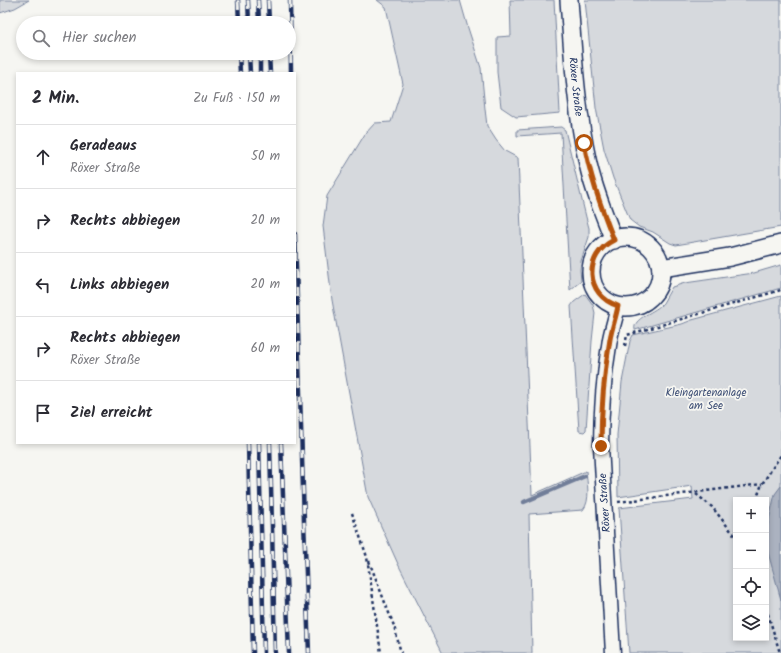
<!DOCTYPE html>
<html lang="de">
<meta charset="utf-8">
<style>
body{margin:0;font-family:Kalam,sans-serif;background:#f7f7f7;color:#2b2b33}
.controls{position:absolute;right:12px;bottom:12px;display:grid;overflow:hidden;border-radius:0px;box-shadow:0 2px 6px #0003}
.controls button{width:36px;height:36px;display:grid;place-items:center;padding:0;border:0;border-bottom:1px solid #e1e1e2;background:#fff;color:#2b2b33;font:20px sans-serif}
.stop{position:absolute;width:12px;height:12px;margin:-9px;border:3px solid #b45309;border-radius:50%;background:#fff}
.stop.end{background:#b45309;border-color:#fff;box-shadow:0 1px 4px #0008}
.list{margin:0;padding:0;list-style:none}
h2{display:flex;justify-content:space-between;align-items:center;height:52px;margin:0;padding:0 16px;font-size:17px}
h2 small{font-size:13px;font-weight:400;color:#7c7c81}
.list li{display:grid;grid-template-columns:26px 1fr auto;gap:12px;align-items:center;box-sizing:border-box;height:64px;padding:0 16px;border-top:1px solid #e1e1e2}
.list b{display:block;font-size:15px;white-space:nowrap}
.list p{margin:0;font-size:13px;white-space:nowrap;color:#7c7c81}
.list em{font-size:13px;font-style:normal;color:#7c7c81}
.icon{flex:none;width:22px;height:22px;fill:none;stroke:currentColor;stroke-width:2;stroke-linecap:round;stroke-linejoin:round}
.map{position:relative;flex:none;width:781px;height:653px;overflow:hidden}
.search{position:absolute;background:#fff;box-shadow:0 2px 6px #0003;left:16px;top:16px;width:280px;height:44px;display:flex;align-items:center;gap:10px;box-sizing:border-box;padding:0 14px;border-radius:22px;color:#7c7c81;font-size:15px}
.panel{position:absolute;background:#fff;box-shadow:0 2px 6px #0003;left:16px;top:72px;width:280px;height:372px;border-radius:0px}
.map>svg:first-child{display:block}
.green{fill:#d6d9dd;stroke:#78849e;fill-rule:evenodd}
.water{fill:#abb2c0;stroke:#717e99}
.lines{fill:none;stroke-linecap:round;stroke-linejoin:round}
.stream{stroke:#717e99;stroke-width:4.5}
.minor-casing{stroke:#1b2f5e;stroke-width:17}
.tertiary-casing{stroke:#1b2f5e;stroke-width:20}
.path{stroke:#1b2f5e;stroke-width:2.5;stroke-dasharray:3 3;stroke-linecap:butt}
.minor{stroke:#f6f6f2;stroke-width:14}
.tertiary{stroke:#f6f6f2;stroke-width:17}
.rail-casing{stroke:#1b2f5e;stroke-width:4.5}
.rail{stroke:#f6f6f2;stroke-width:3;stroke-dasharray:9;stroke-linecap:butt}
.route{stroke:#b45309;stroke-width:5}
.labels{text-anchor:middle;stroke-width:3.5;stroke-linejoin:round;paint-order:stroke}
.street-label{font-size:11px;fill:#1b2f5e;stroke:#f6f6f2}
.park-label{font-size:11px;fill:#405177;stroke:#f6f6f2}
</style>
<div class="map">
<svg width="781" height="653" viewBox="0 0 781 653">
<rect width="100%" height="100%" fill="#f6f6f2"/>
<filter id="ink" filterUnits="userSpaceOnUse"><feTurbulence type="fractalNoise" baseFrequency=".025" numOctaves="2"/><feDisplacementMap in="SourceGraphic" scale="8" xChannelSelector="R" yChannelSelector="G"/><feConvolveMatrix kernelMatrix="1 2 1 2 8 2 1 2 1" color-interpolation-filters="sRGB"/></filter>
<g filter="url(#ink)">
<g class="green">
<polygon points="0,0 29,0 15,8 0,13"/>
<path d="M 377,0 L 460,0 L 468,28 L 481,68 L 485,109 L 487,126 L 496,140 L 505,151 L 518,158 L 532,495 L 586,471 C 587,482 591,501 583,510 L 529,514 L 532,653 L 443,653 L 398,564 L 368,497 L 332,300 L 323,226 L 327,196 L 365,134 L 375,123 L 391,122 L 403,84 L 386,7 Z"/>
<polygon points="510,0 554,0 560,113 516,117 501,107 497,72 497,37 511,36"/>
<polygon points="585,0 781,0 781,227 676,245 670,243 653,232 639,227 630,220 613,178 604,149 596,108"/>
<polygon points="561,127 565,130 586,217 589,228 589,237 581,261 580,270 581,281 570,290 561,133 517,136 517,130"/>
<path d="M 781,265 L 781,288 L 635,330 C 632,318 656,312 663,303 C 666,298 669,292 672,287 L 685,283 L 754,273 Z"/>
<polygon points="585,294 593,305 595,313 592,341 586,430 584,432 579,431 571,306 574,302"/>
<path d="M 781,296 L 781,653 L 629,653 L 619,508 L 693,499 L 692,486 L 618,497 L 617,435 L 622,382 L 630,341 L 633,335 L 682,324 L 692,320 ZM 736,500 L 766,500 L 766,638 L 736,638 Z"/>
</g>
<polygon class="water" points="781,486 781,600 766,545 766,532 775,494"/>
<g class="lines">
<polyline class="stream" points="524,502 585,476"/>
<g class="minor-casing">
<path id="minor" d="M 613,653 L 601,446 C 601,410 604,374 610,339 C 612,328 616,317 618,306"/>
</g>
<g class="tertiary-casing">
<g id="tertiary">
<path id="s1" d="M 569,0 C 573,55 576,110 588,164 C 594,190 604,215 614,240"/>
<circle cx="626" cy="272" r="35"/>
<polyline points="661,268 730,257 781,244"/>
</g>
</g>
<g class="path">
<polyline points="625,346 627,335 781,290"/>
<polyline points="696,494 712,507 736,537"/>
<polyline points="756,500 762,484 781,455"/>
<polyline points="618,502 762,484"/>
<polyline points="352,513 367,557 381,653"/>
<polyline points="369,561 394,626 401,653"/>
<polyline points="766,608 780,653"/>
</g>
<use href="#minor" class="minor"/>
<use href="#tertiary" class="tertiary"/>
<g class="rail-casing">
<g id="rail">
<polyline points="238,0 239,23"/>
<polyline points="248,0 249,23"/>
<polyline points="258,0 259,23"/>
<polyline points="268,0 269,23"/>
<polyline points="290,0 291,73"/>
<polyline points="239,53 240,73"/>
<polyline points="249,53 250,73"/>
<polyline points="260,53 260,73"/>
<polyline points="269,53 270,73"/>
<polyline points="295,234 304,521 309,653"/>
<polyline points="248,443 253,653"/>
<polyline points="259,443 264,653"/>
<polyline points="270,443 275,653"/>
<polyline points="281,443 289,653"/>
</g>
</g>
<use href="#rail" class="rail"/>
</g>
</g>
<g class="lines" filter="url(#ink)">
<path class="route" d="M 584,143 C 590,176 601,208 614,240 C 583,255 585,295 618,306 C 616,317 612,328 610,339 C 604,374 601,410 601,446"/>
</g>
<g class="labels">
<g class="street-label">
<text dy="4" stroke="none"><textPath href="#s1" startOffset="87">Röxer Straße</textPath></text>
<text transform="translate(604 503) rotate(-94)" y="4">Röxer Straße</text>
</g>
<g class="park-label">
<text x="706" y="396">Kleingartenanlage<tspan x="706" dy="13">am See</tspan></text>
</g>
</g>
</svg>
<div class="controls">
<button>+</button>
<button>−</button>
<button><svg class="icon" aria-label="locate" viewBox="0 0 24 24"><circle cx="12" cy="12" r="6"/><path d="M12 2v4M12 18v4M2 12h4M18 12h4"/></svg></button>
<button><svg class="icon" aria-label="layers" viewBox="0 0 24 24"><path d="M12 4l9 5-9 5-9-5zM3 14l9 5 9-5"/></svg></button>
</div>
<div class="stop" style="left:584px;top:143px"></div>
<div class="stop end" style="left:601px;top:446px"></div>
<div class="search"><svg class="icon" aria-label="search" viewBox="0 0 24 24"><circle cx="10" cy="10" r="6"/><path d="M15 15l6 6"/></svg>Hier suchen</div>
<section class="panel">
<h2>2 Min.<small>Zu Fuß · 150 m</small></h2>
<ul class="list">
<li><svg class="icon" aria-label="ahead" viewBox="0 0 24 24"><path d="M12 20V5M6 11l6-6 6 6"/></svg><div><b>Geradeaus</b><p>Röxer Straße</p></div><em>50 m</em></li>
<li><svg class="icon" aria-label="right" viewBox="0 0 24 24"><path d="M7 20v-9h11M14 6l5 5-5 5"/></svg><div><b>Rechts abbiegen</b></div><em>20 m</em></li>
<li><svg class="icon" aria-label="left" viewBox="0 0 24 24"><path d="M17 20v-9H6M10 6l-5 5 5 5"/></svg><div><b>Links abbiegen</b></div><em>20 m</em></li>
<li><svg class="icon" aria-label="right" viewBox="0 0 24 24"><path d="M7 20v-9h11M14 6l5 5-5 5"/></svg><div><b>Rechts abbiegen</b><p>Röxer Straße</p></div><em>60 m</em></li>
<li><svg class="icon" aria-label="arrive" viewBox="0 0 24 24"><path d="M6 21V4h12l-3 4 3 4H6"/></svg><div><b>Ziel erreicht</b></div></li>
</ul>
</section>
</div>
